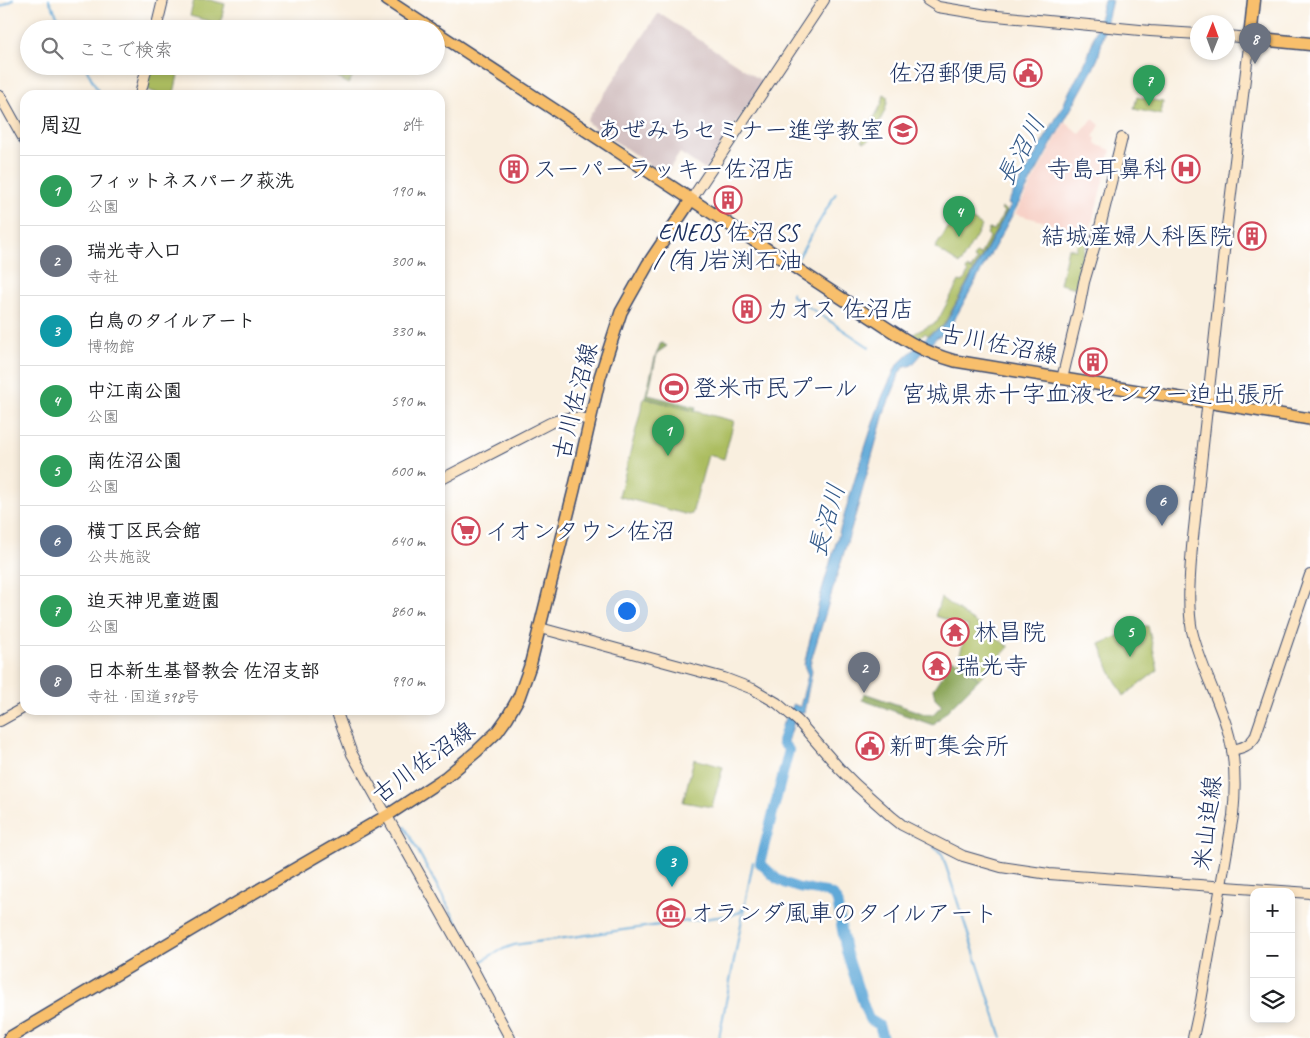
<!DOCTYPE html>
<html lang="ja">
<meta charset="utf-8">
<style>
body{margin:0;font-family:Caveat,"Klee One",sans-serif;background:#f6f6f6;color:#202124}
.controls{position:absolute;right:15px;bottom:15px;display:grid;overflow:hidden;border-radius:10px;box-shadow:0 2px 8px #0003}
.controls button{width:45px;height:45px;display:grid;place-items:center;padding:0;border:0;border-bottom:1px solid #e0e0e0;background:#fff;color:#202124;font:25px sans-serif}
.compass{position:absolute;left:1190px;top:15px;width:45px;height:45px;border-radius:50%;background:#fff;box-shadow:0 2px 8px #0003;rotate:1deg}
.you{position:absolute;left:626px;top:610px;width:18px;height:18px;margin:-12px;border:4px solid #fff;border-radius:50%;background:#1a73e8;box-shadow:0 0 0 8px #1a73e833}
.badge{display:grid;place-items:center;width:32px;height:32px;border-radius:50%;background:#d1495b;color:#fff;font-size:16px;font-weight:700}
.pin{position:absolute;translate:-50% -41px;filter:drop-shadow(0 1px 2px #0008)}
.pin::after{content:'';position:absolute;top:26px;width:18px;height:15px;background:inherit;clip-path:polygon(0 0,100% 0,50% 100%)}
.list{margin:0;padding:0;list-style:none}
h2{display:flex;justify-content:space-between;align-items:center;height:65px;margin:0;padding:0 20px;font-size:21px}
h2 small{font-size:16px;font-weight:400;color:#757577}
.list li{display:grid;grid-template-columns:32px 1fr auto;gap:15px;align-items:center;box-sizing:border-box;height:70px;padding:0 20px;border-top:1px solid #e0e0e0}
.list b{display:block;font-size:19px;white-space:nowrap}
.list p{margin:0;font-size:16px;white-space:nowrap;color:#757577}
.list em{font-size:16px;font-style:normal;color:#757577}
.icon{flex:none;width:28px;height:28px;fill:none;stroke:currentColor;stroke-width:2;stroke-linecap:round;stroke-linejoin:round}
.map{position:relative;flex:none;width:1310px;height:1038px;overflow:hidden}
.search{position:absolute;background:#fff;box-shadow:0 2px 8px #0003;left:20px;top:20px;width:425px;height:55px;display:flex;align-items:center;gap:12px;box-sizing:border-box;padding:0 18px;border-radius:28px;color:#757577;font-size:19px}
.panel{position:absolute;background:#fff;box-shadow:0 2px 8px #0003;left:20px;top:90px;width:425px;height:625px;border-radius:15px}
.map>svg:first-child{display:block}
.built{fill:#f7d1c7}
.industrial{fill:#d2bfc0}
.green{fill:#acbd60;stroke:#64765f}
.forest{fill:#89a456;stroke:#526a5a}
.water{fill:#61a9d8;stroke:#3e6c9b}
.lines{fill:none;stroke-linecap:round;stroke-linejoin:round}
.stream{stroke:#61a9d8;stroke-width:2}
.river{stroke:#61a9d8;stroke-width:10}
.secondary-casing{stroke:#3c4c71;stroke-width:12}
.primary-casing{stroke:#3c4c71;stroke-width:14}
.highway-casing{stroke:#3c4c71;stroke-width:15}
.secondary{stroke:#fce5c4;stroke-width:10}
.primary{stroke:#f8bf6c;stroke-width:11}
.highway{stroke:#f8bf6c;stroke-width:12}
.labels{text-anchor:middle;stroke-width:5;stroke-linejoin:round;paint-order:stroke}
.poi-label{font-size:24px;fill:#1b2f5e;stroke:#fff;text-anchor:start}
.street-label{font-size:24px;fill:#1b2f5e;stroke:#fff}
.water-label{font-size:25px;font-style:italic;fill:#345a89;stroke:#fff}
</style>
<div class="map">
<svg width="1310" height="1038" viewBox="0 0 1310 1038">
<rect width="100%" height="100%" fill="#fff"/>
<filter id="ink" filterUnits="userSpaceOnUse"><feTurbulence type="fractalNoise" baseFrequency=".02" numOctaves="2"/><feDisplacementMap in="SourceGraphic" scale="10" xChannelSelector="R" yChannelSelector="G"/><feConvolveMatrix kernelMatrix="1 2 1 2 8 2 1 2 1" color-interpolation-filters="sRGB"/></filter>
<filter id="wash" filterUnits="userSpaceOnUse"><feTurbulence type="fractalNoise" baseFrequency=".0096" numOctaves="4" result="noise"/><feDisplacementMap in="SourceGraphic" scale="20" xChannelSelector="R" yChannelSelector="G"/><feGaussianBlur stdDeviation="1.12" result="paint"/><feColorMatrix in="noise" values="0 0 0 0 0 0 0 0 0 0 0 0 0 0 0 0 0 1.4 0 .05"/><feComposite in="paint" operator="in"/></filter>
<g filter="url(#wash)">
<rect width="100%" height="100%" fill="#f9efdf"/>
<polygon class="built" points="1093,119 1100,125 1093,137 1096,138 1095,144 1111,150 1090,231 1081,228 1080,231 1015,214 1065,122 1080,134"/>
<polygon class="industrial" points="658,14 660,14 762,81 762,83 705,170 680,153 665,175 588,123 587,120"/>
<g class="green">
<polygon points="194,0 210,0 225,4 220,24 190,16"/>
<path d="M 149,66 L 180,66 L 174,93 C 166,96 149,93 144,86 Z"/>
<polygon points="354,66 357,69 348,84 322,67"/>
<path d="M 884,94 L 887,96 C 890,108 874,130 868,141 L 864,142 L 862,140 L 882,103 Z"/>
<polygon points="1137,97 1163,102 1161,115 1134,109"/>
<polygon points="1002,208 1007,211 943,326 937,330 927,335 925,333 918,339 913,337 913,335 915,333 937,322 959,281 963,282 968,273 966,271 967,268 971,270 977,260 973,258 976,253 980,255 990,237 987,234 989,229 994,230 1004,212 1001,209"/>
<polygon points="959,211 982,226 960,264 935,248"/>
<polygon points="1081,230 1090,233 1078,268 1076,288 1060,284 1068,248 1076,250"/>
<polygon points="644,398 734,421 724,459 708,455 692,514 689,515 621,497 619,496"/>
<polygon points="941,598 1009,647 979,679 958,661 968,626 935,616"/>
<polygon points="1145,626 1148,626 1158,670 1124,696 1110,671 1100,644 1125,633"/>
<polygon points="694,759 723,767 712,807 683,802"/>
</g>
<g class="forest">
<polygon points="662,343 667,346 657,353 648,395 696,407 695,411 645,398 655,358 660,344"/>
<polygon points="952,659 957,662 979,679 933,725 862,700 864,693 925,714 933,714 942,705 935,698 933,689 941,677 945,673"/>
</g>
<polygon class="water" points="1104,0 1112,0 1098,58 1093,69 948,331 936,338 912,365 903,368 899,373 897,381 885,410 856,513 810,664 812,671 804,712 798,713 793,725 788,742 779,740 783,723 793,704 800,707 808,675 804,665 822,590 855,479 877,411 883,395 897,365 929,335 944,326 1011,205 1008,204 1009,201 1062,108 1070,90 1083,67 1088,56 1096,31"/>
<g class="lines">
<g class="stream">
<polyline points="49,0 64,29"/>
<polyline points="0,7 13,0"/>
<polyline points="85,66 100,95"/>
<polyline points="798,258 836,193"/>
<polyline points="792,293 792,296 869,347"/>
<polyline points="405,827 479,963 498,951 514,945 732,915 740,912 745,905"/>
<polyline points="934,847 942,854 1002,1038"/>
<polyline points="719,1038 753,862"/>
</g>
<polyline class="river" points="786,728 782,742 789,750 760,863 777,879 787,884 799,888 826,892 834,896 837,901 842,930 846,951 865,1009 869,1019 879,1025 883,1038"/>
</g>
</g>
<g filter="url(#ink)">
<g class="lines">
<g class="secondary-casing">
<g id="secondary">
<polyline points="927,0 938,7 987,15 1150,31 1198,34"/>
<polyline points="156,29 163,0"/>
<polyline points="140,95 147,66"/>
<polyline points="0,96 25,141"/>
<polyline points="691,200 824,0"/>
<polyline points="1062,379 1079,308 1084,282 1099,231 1122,138"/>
<path d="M 440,480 L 550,423 C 566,417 574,416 590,420"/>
<polyline points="540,628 724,678 753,689 777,703 798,721 839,768 855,784 892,817 902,825 963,856 1001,867 1049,874 1310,893"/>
<polyline points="336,710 352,754 474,971 510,1038"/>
<polyline points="0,721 25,707"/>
<path d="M 1232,750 C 1242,748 1249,746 1255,737 L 1310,575"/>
<path d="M 1193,1038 L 1201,1001 L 1233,816 C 1236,786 1236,757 1227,728 C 1217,695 1200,665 1192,631 C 1187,604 1190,575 1192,547 L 1224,251 L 1250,38 L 1228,36"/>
</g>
</g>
<g class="primary-casing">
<g id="primary">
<polyline points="387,0 431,29"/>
<path d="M 436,32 L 878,322 C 905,340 923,352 955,361 L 1310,419"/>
<polyline points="9,1038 238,902 388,815 446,777 477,751 497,732 507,718 519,697 530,666 574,490 600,377 621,312 648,264 691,200"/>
</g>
</g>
<g class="highway-casing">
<polyline id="highway" points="1254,0 1250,38 1310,44"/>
</g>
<use href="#secondary" class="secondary"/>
<use href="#primary" class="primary"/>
<use href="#highway" class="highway"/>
</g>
</g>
<defs>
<g id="civic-ring" transform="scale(1.4375)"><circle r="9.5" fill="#fff" stroke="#d1495b" stroke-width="1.5"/><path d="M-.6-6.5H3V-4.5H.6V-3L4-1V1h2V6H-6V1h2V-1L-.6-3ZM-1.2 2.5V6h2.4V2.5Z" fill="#d1495b"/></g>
<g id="school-ring" transform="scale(1.4375)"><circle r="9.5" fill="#fff" stroke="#d1495b" stroke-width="1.5"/><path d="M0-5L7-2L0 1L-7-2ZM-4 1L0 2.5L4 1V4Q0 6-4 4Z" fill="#d1495b"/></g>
<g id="building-ring" transform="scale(1.4375)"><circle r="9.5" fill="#fff" stroke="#d1495b" stroke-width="1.5"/><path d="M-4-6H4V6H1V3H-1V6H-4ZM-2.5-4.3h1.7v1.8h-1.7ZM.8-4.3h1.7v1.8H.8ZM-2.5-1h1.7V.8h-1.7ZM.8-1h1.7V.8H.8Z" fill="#d1495b"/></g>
<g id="hospital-ring" transform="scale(1.4375)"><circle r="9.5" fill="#fff" stroke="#d1495b" stroke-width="1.5"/><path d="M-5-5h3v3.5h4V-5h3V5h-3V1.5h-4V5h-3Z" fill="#d1495b"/></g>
<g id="stadium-ring" transform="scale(1.4375)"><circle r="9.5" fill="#fff" stroke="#d1495b" stroke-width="1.5"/><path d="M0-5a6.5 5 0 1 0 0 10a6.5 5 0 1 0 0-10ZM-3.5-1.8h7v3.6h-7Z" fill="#d1495b"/></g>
<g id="supermarket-ring" transform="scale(1.4375)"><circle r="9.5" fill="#fff" stroke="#d1495b" stroke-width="1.5"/><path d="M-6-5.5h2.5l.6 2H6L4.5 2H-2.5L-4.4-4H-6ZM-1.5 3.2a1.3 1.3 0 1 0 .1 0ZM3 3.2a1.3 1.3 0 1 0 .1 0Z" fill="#d1495b"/></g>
<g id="temple-ring" transform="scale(1.4375)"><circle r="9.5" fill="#fff" stroke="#d1495b" stroke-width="1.5"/><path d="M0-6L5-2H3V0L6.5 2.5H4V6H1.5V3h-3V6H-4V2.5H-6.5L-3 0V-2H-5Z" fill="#d1495b"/></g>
<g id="museum-ring" transform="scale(1.4375)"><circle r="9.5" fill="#fff" stroke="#d1495b" stroke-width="1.5"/><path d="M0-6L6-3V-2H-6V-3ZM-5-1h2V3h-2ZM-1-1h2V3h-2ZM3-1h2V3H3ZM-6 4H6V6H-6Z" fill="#d1495b"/></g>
</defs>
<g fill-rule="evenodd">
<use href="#civic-ring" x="1028" y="73"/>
<use href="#school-ring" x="903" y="130"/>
<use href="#building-ring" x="514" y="169"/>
<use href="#hospital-ring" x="1186" y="169"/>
<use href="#building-ring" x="728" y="200"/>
<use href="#building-ring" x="1252" y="236"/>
<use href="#building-ring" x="747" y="309"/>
<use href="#building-ring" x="1093" y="362"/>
<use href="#stadium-ring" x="674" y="388"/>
<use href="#supermarket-ring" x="466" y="531"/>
<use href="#temple-ring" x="955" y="632"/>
<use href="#temple-ring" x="937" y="666"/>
<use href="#civic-ring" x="870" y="746"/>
<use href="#museum-ring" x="671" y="913"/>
</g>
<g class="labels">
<g class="poi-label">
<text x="1009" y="81" text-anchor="end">佐沼郵便局</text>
<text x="884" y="138" text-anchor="end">あぜみちセミナー進学教室</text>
<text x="533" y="177">スーパーラッキー佐沼店</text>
<text x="1167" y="177" text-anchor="end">寺島耳鼻科</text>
<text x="728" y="240" text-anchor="middle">ENEOS 佐沼SS<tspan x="728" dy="28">/ (有)岩渕石油</tspan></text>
<text x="1233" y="244" text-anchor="end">結城産婦人科医院</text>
<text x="766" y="317">カオス 佐沼店</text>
<text x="693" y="396">登米市民プール</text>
<text x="1093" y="402" text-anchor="middle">宮城県赤十字血液センター迫出張所</text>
<text x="485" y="539">イオンタウン佐沼</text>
<text x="974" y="640">林昌院</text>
<text x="956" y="674">瑞光寺</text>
<text x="889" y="754">新町集会所</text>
<text x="690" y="921">オランダ風車のタイルアート</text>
</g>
<g class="street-label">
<text transform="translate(999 344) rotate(11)" y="8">古川佐沼線</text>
<text transform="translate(575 401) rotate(-76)" y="8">古川佐沼線</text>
<text transform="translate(423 762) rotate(-36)" y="8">古川佐沼線</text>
<text transform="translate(1207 823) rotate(-83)" y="8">米山迫線</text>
</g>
<g class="water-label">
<text transform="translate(1020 150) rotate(-62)" y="9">長沼川</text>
<text transform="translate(826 520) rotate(-74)" y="9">長沼川</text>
</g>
</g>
</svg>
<div class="controls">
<button>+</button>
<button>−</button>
<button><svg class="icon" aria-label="layers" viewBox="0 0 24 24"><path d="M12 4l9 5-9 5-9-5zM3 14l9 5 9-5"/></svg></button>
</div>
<svg class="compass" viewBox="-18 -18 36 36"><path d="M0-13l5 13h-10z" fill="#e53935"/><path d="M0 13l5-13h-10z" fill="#757577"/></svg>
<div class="you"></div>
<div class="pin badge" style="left:668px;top:456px;background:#2e9e5b">1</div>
<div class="pin badge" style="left:864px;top:693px;background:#6b7280">2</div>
<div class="pin badge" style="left:672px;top:887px;background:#0f9aa8">3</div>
<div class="pin badge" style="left:959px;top:237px;background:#2e9e5b">4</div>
<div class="pin badge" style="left:1130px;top:657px;background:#2e9e5b">5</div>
<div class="pin badge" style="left:1162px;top:526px;background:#5c6f8a">6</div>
<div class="pin badge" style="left:1149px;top:106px;background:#2e9e5b">7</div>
<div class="pin badge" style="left:1255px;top:64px;background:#6b7280">8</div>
<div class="search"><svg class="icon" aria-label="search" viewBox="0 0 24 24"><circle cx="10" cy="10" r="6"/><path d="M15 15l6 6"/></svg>ここで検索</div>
<section class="panel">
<h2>周辺<small>8件</small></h2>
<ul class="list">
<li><span class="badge" style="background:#2e9e5b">1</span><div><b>フィットネスパーク萩洗</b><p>公園</p></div><em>190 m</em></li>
<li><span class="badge" style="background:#6b7280">2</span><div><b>瑞光寺入口</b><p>寺社</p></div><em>300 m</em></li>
<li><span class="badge" style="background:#0f9aa8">3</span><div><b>白鳥のタイルアート</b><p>博物館</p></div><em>330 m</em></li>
<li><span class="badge" style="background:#2e9e5b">4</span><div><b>中江南公園</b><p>公園</p></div><em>590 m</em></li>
<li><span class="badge" style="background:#2e9e5b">5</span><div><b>南佐沼公園</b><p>公園</p></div><em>600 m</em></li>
<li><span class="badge" style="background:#5c6f8a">6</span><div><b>横丁区民会館</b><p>公共施設</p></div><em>640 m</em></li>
<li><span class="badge" style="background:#2e9e5b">7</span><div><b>迫天神児童遊園</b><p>公園</p></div><em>860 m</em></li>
<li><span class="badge" style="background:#6b7280">8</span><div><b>日本新生基督教会 佐沼支部</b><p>寺社 · 国道398号</p></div><em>990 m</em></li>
</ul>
</section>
</div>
